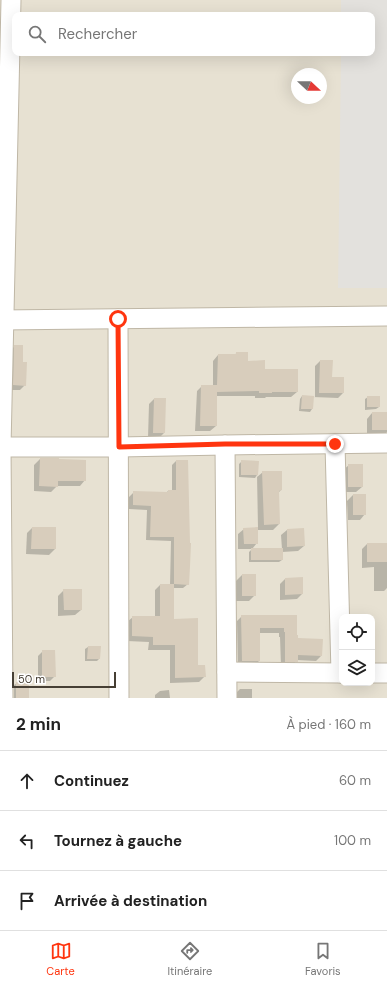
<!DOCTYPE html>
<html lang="fr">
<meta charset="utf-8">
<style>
body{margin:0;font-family:"DM Sans",sans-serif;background:#f2f2f2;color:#222}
.controls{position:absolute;right:12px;bottom:12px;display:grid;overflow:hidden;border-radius:8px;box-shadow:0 4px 16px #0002}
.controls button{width:36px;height:36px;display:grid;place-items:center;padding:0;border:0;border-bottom:1px solid #e0e0e0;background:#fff;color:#222;font:20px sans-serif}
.compass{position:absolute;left:291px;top:68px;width:36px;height:36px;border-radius:50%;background:#fff;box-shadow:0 4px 16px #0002;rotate:112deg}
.scale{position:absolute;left:12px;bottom:10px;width:104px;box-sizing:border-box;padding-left:4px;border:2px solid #463f34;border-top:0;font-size:11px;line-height:14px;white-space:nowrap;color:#463f34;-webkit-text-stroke:3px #fff;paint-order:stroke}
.stop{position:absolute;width:12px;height:12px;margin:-9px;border:3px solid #ff350f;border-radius:50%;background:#fff}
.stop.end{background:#ff350f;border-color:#fff;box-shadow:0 1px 4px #0008}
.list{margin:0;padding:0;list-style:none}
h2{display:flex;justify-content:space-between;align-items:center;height:52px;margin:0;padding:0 16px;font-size:17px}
h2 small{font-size:13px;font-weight:400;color:#767676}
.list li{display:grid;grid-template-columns:26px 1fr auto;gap:12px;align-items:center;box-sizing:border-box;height:60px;padding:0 16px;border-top:1px solid #e0e0e0}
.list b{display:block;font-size:15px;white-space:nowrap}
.list em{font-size:13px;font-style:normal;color:#767676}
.icon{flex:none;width:22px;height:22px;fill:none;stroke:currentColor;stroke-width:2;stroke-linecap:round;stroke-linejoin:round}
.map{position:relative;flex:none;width:387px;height:698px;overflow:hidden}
.search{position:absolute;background:#fff;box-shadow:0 4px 16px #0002;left:12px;right:12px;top:12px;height:44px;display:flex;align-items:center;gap:10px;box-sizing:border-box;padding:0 14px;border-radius:8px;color:#767676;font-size:15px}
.sheet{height:232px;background:#fff}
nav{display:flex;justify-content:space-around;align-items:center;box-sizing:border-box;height:56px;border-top:1px solid #e0e0e0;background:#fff;font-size:11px;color:#767676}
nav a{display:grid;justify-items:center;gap:2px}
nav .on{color:#ff350f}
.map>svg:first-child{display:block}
.residential{fill:#e7e1d2;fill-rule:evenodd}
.parking{fill:#e3e1dd}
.shadow{fill:#0003}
.building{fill:#d8cdbc}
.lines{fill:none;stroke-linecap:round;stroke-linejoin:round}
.minor-casing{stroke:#bfb7a6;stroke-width:21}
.minor{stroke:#fff;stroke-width:19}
.route{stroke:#ff350f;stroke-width:5}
</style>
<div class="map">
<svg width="387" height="698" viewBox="0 0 387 698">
<rect width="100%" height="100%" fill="#f3efe4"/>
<path class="residential" d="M 0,0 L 387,0 L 387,698 L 0,698 ZM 15,15 L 372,15 L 372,53 L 15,53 ZM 297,74 L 321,74 L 321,98 L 297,98 ZM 342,617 L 372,617 L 372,683 L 342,683 Z"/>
<polygon class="parking" points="341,0 387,0 387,288 338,288 341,53 372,53 372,15 341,15"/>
<g class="shadow">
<polygon points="15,346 25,385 20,390 9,390 10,351"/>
<polygon points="237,353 247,362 264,370 297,392 291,397 266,397 265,398 255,398 255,396 216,396 216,426 210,431 195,431 197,391 202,386 213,386 213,361 218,355 234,355"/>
<polygon points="320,361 343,393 338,398 313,397 312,409 310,412 299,411 300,399 302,396 315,397 315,366"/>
<polygon points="368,397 379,407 376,409 365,410 365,399"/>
<polygon points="154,399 164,433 159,438 148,438 149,404"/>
<polygon points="372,413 387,413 387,432 384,435 367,436 367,419"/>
<polygon points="40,459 85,480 80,486 57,486 51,492 34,491 34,465"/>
<polygon points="176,461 188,584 183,588 173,588 173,620 197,667 205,676 199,682 170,683 170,650 148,650 149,642 127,641 127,622 133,617 155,617 155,590 160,585 170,585 171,541 146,540 147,510 129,509 129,497 134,492 166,493 168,491 172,491 172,465"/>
<polygon points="242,461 258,462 257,477 263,472 281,490 278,493 279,524 273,530 257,530 257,543 252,549 282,549 281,535 287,530 304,546 298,551 282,552 282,560 279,562 249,562 249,552 252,549 238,549 238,534 244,529 258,528 257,475 255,478 239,477 239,464"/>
<polygon points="349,465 362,487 356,492 343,492 343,470"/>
<polygon points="353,495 365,514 360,520 348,520 347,501"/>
<polygon points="32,528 55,528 55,549 49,555 26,554 27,533"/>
<polygon points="367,544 387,544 387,588 384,591 374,591 374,567 362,568 362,549"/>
<polygon points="242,575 255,595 249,601 236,601 236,581"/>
<polygon points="285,579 302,594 297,599 280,600 280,584"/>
<polygon points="64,590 81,610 75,615 58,616 58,596"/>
<polygon points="242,616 296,616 297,639 321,656 316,661 297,660 292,666 281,666 280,637 279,637 279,633 259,633 259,661 254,666 238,666 237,621"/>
<polygon points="88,647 99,659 97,661 85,661 85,649"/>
<polygon points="43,651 55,676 50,681 38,681 38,656"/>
<polygon points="17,683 28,698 14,698 14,685"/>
<polygon points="240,689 252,689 252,698 256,698 235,698 235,694"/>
<polygon points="169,690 170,698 155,698 155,695 160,691"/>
</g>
<g class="building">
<polygon points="14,345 23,345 23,362 27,362 26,386 13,385"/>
<polygon points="236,352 248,352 248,361 265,360 265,369 298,369 298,392 272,392 272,393 259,393 259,391 217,392 217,426 200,426 201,385 217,385 218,354 236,354"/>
<polygon points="320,360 333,360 332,377 344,377 344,393 319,393"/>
<polygon points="302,395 314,396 313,409 301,409"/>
<rect x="367" y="396" width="13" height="11"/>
<polygon points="154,398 166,398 165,433 153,433"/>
<rect x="372" y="412" width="15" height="18"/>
<polygon points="40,458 59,458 59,459 86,460 86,481 58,481 58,487 39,486"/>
<polygon points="176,460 188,460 190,543 191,543 190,566 189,585 174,584 174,537 150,537 151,506 133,505 133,491 168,492 168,490 176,490"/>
<polygon points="241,460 259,461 258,475 241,475"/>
<rect x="348" y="464" width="15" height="23"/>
<polygon points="262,471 282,471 282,490 279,491 280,524 264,525"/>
<rect x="353" y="494" width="13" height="21"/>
<polygon points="32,527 56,527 56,549 31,549"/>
<polygon points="258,527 258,544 244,544 243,528"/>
<polygon points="304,528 305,546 287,547 287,529"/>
<rect x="367" y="543" width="20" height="19"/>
<rect x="251" y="548" width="32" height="12"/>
<rect x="242" y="574" width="14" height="22"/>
<polygon points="303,577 303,594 285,595 285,578"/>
<polygon points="160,584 174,584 174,619 198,618 198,665 205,665 206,677 175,678 175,645 153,645 153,637 132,636 132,616 160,616"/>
<polygon points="63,589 82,589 82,610 64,610"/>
<polygon points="241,615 297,615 297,635 298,635 298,638 323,639 322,656 298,655 298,662 285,662 285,632 284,632 284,628 260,628 260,661 242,661"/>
<polygon points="88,646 101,646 100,659 87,659"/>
<polygon points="42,650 55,650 56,677 42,677"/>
<rect x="16" y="682" width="13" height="16"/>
</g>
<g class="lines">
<g class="minor-casing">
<g id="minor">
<polyline points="118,319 119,698"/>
<polyline points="0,320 387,316"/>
<polyline points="335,444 341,673"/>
<polyline points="225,445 227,698"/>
<polyline points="0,447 119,447 225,445 387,443"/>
<polyline points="227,672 342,673"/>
<polyline points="372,673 387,673"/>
<polyline points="3,698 1,447 11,0"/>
</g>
</g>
<use href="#minor" class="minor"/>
</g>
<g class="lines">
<polyline class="route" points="118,319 119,447 225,444 335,444"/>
</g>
</svg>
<div class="controls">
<button><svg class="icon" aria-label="locate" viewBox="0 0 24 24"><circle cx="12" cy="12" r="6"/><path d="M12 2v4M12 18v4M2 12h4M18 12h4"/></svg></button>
<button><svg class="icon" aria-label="layers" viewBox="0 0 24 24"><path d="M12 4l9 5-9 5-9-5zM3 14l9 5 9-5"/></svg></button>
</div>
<svg class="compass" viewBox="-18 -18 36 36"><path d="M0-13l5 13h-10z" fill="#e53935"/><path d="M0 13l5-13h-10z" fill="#767676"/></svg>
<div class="scale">50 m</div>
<div class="stop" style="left:118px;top:319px"></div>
<div class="stop end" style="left:335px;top:444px"></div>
<div class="search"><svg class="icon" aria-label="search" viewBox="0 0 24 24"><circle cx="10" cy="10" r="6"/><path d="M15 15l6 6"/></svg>Rechercher</div>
</div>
<section class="sheet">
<h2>2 min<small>À pied · 160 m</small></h2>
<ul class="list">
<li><svg class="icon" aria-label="ahead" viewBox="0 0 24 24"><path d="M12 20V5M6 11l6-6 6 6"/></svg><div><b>Continuez</b></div><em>60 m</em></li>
<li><svg class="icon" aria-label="left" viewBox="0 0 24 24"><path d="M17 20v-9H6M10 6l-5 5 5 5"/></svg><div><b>Tournez à gauche</b></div><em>100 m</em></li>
<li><svg class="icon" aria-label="arrive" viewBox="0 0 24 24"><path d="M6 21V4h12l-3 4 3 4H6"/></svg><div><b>Arrivée à destination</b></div></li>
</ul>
</section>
<nav>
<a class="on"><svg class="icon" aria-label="map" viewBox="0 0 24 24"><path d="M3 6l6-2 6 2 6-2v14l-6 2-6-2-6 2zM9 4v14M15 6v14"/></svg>Carte</a>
<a><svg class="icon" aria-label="directions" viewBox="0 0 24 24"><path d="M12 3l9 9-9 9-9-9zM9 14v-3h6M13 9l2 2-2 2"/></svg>Itinéraire</a>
<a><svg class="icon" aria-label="saved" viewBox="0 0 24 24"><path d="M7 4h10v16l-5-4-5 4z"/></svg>Favoris</a>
</nav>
